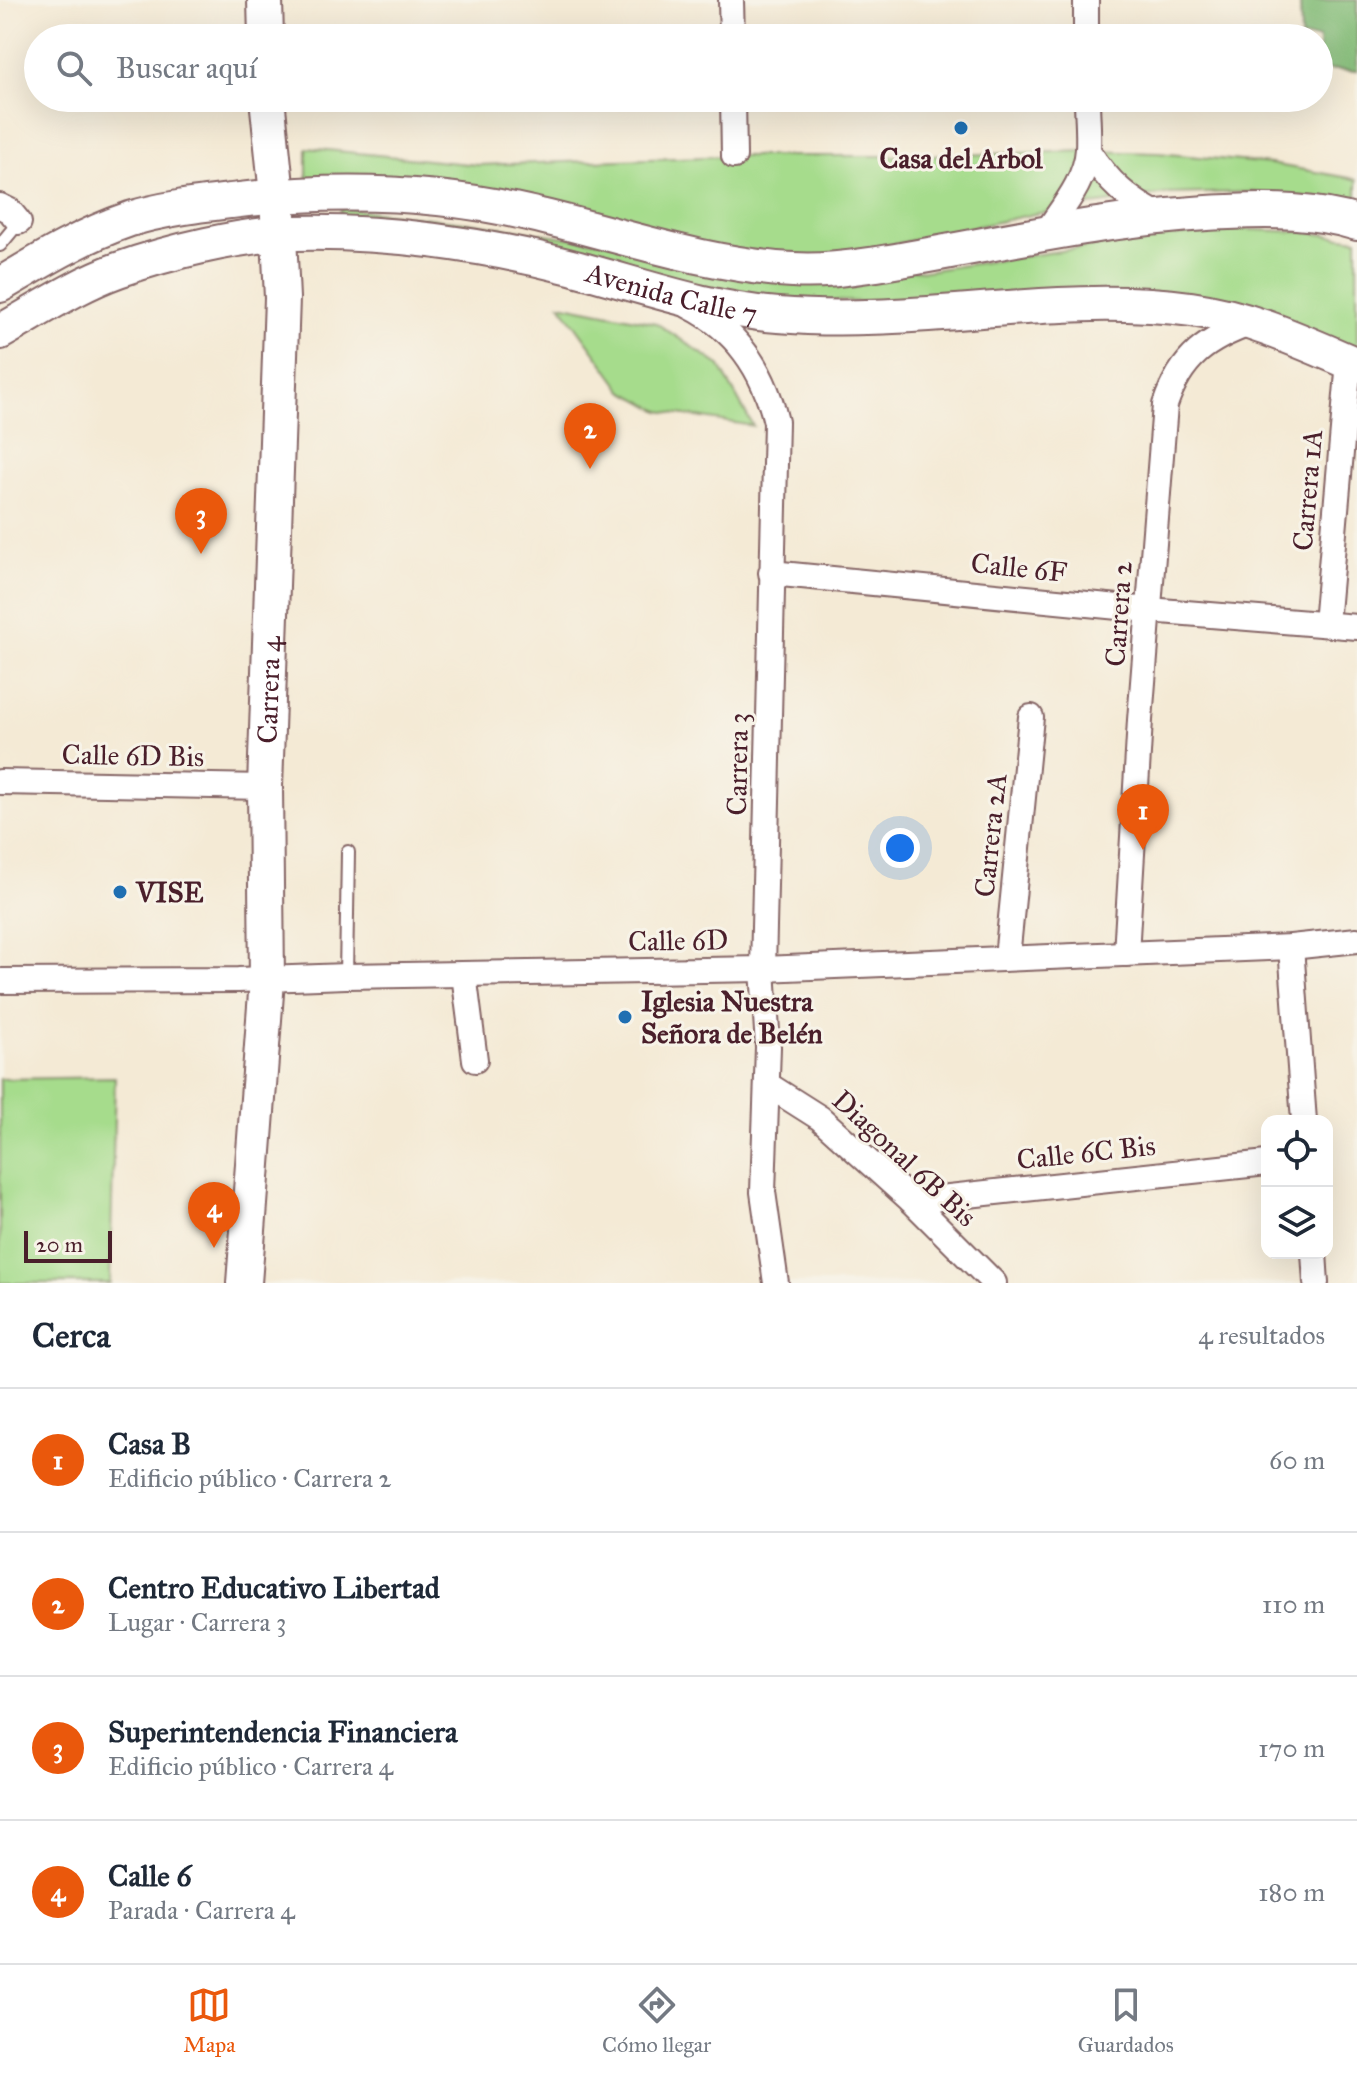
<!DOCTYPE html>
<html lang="es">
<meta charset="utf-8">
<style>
body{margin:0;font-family:"IM FELL Great Primer",serif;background:#f6f6f7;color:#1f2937}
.controls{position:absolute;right:24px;bottom:24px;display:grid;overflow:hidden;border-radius:16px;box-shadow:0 8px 32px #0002}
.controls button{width:72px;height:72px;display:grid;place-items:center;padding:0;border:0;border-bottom:2px solid #e0e1e3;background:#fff;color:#1f2937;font:40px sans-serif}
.scale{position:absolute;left:24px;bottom:20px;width:88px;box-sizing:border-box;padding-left:8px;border:4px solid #4a1f2b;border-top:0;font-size:22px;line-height:28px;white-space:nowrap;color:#4a1f2b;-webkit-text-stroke:6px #f7f3e8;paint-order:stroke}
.you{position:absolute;left:900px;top:848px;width:28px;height:28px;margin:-20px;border:6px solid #fff;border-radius:50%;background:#1a73e8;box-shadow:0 0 0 12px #1a73e833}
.badge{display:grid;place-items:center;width:52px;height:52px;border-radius:50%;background:#ea580c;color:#fff;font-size:26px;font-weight:700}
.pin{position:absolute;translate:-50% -66px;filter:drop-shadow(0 2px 4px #0008)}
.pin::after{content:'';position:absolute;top:42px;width:28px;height:24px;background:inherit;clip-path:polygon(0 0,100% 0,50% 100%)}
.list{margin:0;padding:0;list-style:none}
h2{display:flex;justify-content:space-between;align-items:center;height:104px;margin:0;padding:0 32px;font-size:34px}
h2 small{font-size:26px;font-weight:400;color:#747a83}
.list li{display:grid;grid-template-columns:52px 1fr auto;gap:24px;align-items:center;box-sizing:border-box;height:144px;padding:0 32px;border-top:2px solid #e0e1e3}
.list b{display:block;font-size:30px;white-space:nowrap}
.list p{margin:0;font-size:26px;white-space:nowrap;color:#747a83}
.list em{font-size:26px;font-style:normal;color:#747a83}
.icon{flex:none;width:44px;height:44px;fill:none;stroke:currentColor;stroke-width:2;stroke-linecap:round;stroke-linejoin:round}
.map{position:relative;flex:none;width:1357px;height:1283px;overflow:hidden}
.search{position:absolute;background:#fff;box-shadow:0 8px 32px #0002;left:24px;right:24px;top:24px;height:88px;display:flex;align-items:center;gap:20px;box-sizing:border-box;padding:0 28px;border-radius:44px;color:#747a83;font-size:30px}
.sheet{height:680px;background:#fff}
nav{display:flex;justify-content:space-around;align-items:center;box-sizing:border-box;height:112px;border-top:2px solid #e0e1e3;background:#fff;font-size:22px;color:#747a83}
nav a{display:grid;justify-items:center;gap:4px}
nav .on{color:#ea580c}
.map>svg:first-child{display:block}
.green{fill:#a6dc8c;stroke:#787e5c;stroke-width:2}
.forest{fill:#84bc78;stroke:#676e52;stroke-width:2}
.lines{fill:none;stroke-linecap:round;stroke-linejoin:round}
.lane-casing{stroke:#866666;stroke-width:16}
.street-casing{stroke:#866666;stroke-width:28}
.secondary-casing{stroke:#866666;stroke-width:38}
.lane{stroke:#fff;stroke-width:12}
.street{stroke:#fff;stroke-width:24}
.secondary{stroke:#fff;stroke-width:34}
.poi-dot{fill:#1f6fb2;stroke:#f7f3e8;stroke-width:3}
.labels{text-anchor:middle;stroke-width:6;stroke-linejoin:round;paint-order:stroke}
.poi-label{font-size:28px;font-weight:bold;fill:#4a1f2b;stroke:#f7f3e8;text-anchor:start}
.street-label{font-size:28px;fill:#4a1f2b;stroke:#f7f3e8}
</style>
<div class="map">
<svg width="1357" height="1283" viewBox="0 0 1357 1283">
<rect width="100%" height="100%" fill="#f7f3e8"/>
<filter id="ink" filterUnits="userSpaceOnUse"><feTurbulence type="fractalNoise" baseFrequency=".0125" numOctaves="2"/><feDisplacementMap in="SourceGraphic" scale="16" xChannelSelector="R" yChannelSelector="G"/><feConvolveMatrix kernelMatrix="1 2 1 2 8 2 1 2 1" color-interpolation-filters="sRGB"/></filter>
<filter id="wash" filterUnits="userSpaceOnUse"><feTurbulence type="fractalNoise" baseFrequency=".006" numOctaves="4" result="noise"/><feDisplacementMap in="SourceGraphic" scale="32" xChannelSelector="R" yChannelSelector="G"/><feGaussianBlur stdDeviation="1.8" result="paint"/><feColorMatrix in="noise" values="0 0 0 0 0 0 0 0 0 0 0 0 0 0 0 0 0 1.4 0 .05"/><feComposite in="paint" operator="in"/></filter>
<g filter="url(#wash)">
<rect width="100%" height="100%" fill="#f4ead5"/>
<g class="green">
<polygon points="307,148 478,165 734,156 923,156 1088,151 1158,153 1271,164 1350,178 1357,180 1357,208 1330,201 1251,192 1165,194 1034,214 873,249 821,257 771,257 307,178"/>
<polygon points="341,208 472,223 578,239 925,271 1136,240 1232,229 1304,232 1357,239 1357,351 1271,317 758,298 339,220"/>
<polygon points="560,304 656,323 719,365 753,426 660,411 623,391"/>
<polygon points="115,1077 110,1283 0,1283 0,1079"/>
</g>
<polygon class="forest" points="1300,0 1357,0 1357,71 1319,69 1319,38 1301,38"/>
</g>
<g filter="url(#ink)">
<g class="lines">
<g class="lane-casing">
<g id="lane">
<polyline points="0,245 19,222"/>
<polyline points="346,976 348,852"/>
</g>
</g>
<g class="street-casing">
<g id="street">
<polyline points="731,0 732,38"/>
<polyline points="1086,0 1086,38"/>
<polyline points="733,98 734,156"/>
<path d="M 1088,151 C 1108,181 1128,201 1161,216"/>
<polyline points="0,206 10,211 19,222"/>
<path d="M 1045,234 C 1062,208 1086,181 1088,149 C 1089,132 1087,115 1087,98"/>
<path d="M 689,306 C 737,330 764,371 776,422 L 763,969 L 768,1047 L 763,1192 L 776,1283"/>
<polyline points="771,573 1149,610 1357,627"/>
<polyline points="1326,624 1349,361"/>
<polyline points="0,782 265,787"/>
<polyline points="1291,947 1304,1121"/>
<path d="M 1126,954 L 1140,720 L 1165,405 C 1181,357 1207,339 1252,323"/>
<polyline points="1007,958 1031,717"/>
<polyline points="464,974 475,1060"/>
<polyline points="0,981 238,980 346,976 763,969 1291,947 1357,940"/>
<polyline points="768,1085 820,1118 912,1201 994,1283"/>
<polyline points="912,1201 1267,1163"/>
<polyline points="1314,1253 1316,1283"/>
</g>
</g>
<g class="secondary-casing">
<g id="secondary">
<polyline points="265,0 266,38"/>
<path d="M 0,285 C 42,260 83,235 130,219 C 162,209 197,205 231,201 C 330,189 435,191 532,214 C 619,234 704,265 793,270 C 821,272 849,268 877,264 C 994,245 1110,216 1229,212 C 1271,210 1316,210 1357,223"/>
<path id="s1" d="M 0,332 C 38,311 76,285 118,270 C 169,252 242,234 296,233 C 385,231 481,244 567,266 C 638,284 704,309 778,315 C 915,327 1054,291 1191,309 C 1250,317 1303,342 1357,365"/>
<path id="s2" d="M 244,1283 L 267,980 L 265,787 L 282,298 L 277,195 L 267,98"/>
</g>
</g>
<use href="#lane" class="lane"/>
<use href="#street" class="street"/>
<use href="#secondary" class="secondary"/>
</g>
</g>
<g class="poi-dot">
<circle cx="961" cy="128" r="8"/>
<circle cx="120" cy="892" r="8"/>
<circle cx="625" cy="1017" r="8"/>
</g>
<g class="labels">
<g class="poi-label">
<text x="961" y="168" text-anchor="middle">Casa del Arbol</text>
<text x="136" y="902">VISE</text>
<text x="641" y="1011">Iglesia Nuestra<tspan x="641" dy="32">Señora de Belén</tspan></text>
</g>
<g class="street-label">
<text dy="10" stroke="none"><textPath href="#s1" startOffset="698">Avenida Calle 7</textPath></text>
<text transform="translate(1307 490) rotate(-85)" y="10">Carrera 1A</text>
<text transform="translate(1019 567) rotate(6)" y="10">Calle 6F</text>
<text transform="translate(1118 614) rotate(-86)" y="10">Carrera 2</text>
<text dy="10" stroke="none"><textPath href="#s2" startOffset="594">Carrera 4</textPath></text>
<text transform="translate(133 755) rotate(1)" y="10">Calle 6D Bis</text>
<text transform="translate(737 764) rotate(-89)" y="10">Carrera 3</text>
<text transform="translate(990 835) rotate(-84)" y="10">Carrera 2A</text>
<text transform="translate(678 940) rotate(-1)" y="10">Calle 6D</text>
<text transform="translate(1086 1152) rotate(-6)" y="10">Calle 6C Bis</text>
<text transform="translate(905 1158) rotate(43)" y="10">Diagonal 6B Bis</text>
</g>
</g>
</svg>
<div class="controls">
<button><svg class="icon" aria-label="locate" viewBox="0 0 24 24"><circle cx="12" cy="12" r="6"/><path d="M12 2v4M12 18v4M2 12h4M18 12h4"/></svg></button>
<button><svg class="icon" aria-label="layers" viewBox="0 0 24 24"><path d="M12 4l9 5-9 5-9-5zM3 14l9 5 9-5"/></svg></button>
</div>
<div class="scale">20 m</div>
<div class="you"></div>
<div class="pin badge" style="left:1143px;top:850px">1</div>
<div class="pin badge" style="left:590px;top:469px">2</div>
<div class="pin badge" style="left:201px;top:554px">3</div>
<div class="pin badge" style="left:214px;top:1248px">4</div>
<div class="search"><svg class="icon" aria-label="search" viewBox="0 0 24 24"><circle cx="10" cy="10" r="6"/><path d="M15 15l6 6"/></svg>Buscar aquí</div>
</div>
<section class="sheet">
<h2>Cerca<small>4 resultados</small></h2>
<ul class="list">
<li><span class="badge">1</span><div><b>Casa B</b><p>Edificio público · Carrera 2</p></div><em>60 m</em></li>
<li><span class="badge">2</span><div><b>Centro Educativo Libertad</b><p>Lugar · Carrera 3</p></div><em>110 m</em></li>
<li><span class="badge">3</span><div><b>Superintendencia Financiera</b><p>Edificio público · Carrera 4</p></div><em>170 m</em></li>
<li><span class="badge">4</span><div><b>Calle 6</b><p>Parada · Carrera 4</p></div><em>180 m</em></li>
</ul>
</section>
<nav>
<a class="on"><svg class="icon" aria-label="map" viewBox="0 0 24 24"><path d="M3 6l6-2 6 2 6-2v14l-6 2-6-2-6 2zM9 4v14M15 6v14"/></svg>Mapa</a>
<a><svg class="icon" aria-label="directions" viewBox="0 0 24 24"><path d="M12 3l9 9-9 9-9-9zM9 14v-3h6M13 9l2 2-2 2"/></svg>Cómo llegar</a>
<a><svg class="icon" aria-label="saved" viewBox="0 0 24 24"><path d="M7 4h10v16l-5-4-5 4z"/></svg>Guardados</a>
</nav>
